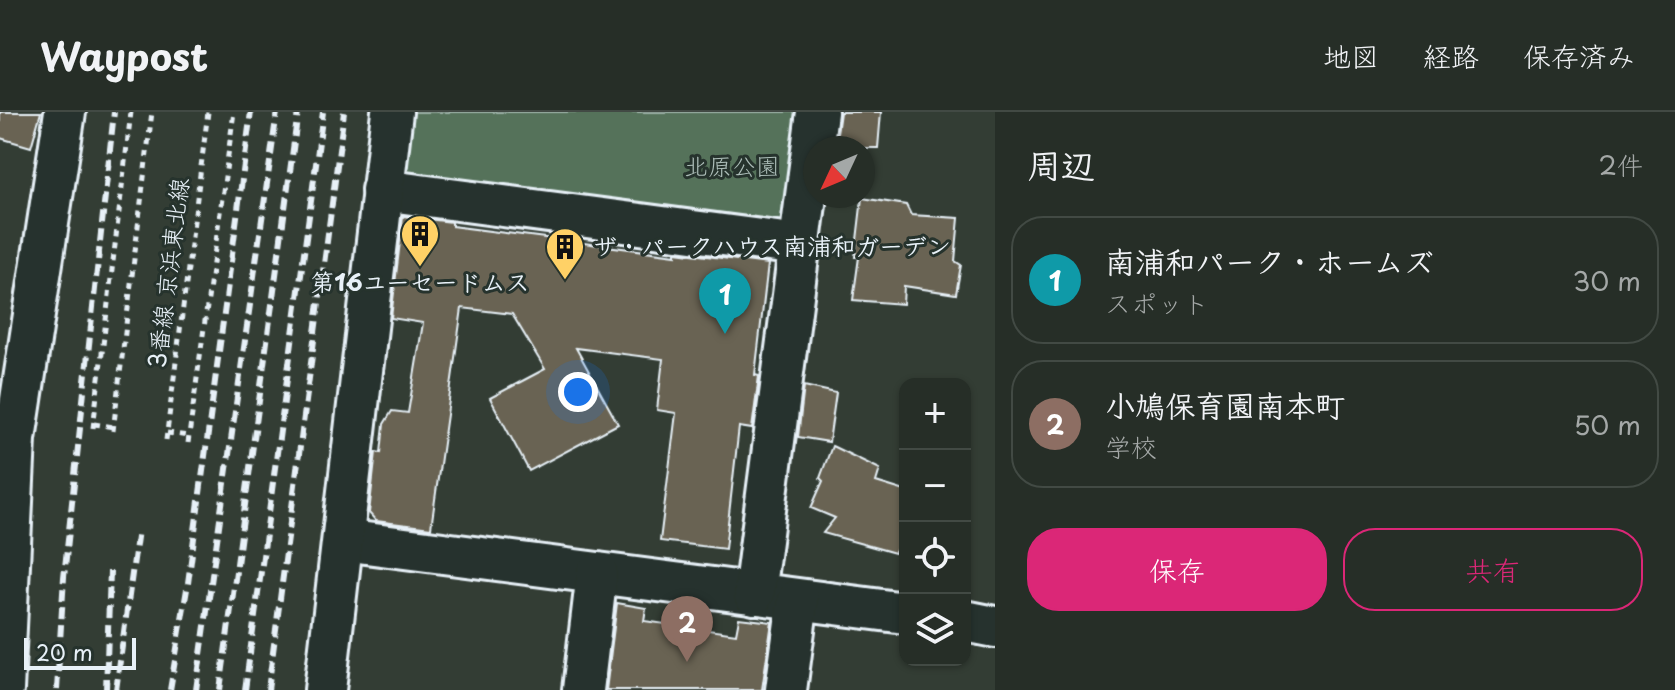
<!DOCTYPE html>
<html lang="ja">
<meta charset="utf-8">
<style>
body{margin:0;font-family:"Playpen Sans","Klee One",sans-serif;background:#2e362f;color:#f1f3f6}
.controls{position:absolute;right:24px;bottom:24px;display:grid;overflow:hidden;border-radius:16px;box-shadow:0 2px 6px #0004}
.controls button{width:72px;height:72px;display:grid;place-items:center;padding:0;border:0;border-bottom:2px solid #424a44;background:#262e27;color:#f1f3f6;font:40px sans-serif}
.compass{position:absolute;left:803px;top:24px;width:72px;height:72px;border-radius:50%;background:#262e27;box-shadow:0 2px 6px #0004;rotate:226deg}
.scale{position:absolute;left:24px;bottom:20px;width:112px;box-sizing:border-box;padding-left:8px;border:4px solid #e8f1f8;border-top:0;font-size:22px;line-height:28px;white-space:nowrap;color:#e8f1f8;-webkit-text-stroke:6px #26332d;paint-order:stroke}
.you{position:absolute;left:578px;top:280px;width:28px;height:28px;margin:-20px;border:6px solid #fff;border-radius:50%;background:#1a73e8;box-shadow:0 0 0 12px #1a73e833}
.badge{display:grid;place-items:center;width:52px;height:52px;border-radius:50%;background:#db2777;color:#fff;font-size:26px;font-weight:700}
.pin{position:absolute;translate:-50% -66px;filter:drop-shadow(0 2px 4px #0008)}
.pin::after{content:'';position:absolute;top:42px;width:28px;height:24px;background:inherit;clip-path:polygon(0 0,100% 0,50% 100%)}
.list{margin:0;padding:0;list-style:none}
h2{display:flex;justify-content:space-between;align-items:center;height:104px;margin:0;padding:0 32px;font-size:34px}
h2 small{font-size:26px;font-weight:400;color:#a4a8a7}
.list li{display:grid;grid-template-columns:52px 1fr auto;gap:24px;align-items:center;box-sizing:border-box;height:128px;margin:0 16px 16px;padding:0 16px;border:2px solid #424a44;border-radius:32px}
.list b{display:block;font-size:30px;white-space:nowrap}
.list p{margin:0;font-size:26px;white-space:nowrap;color:#a4a8a7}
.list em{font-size:26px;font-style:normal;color:#a4a8a7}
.actions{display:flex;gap:16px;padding:24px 32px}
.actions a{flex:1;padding:18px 0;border:2px solid #db2777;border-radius:32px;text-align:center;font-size:28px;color:#db2777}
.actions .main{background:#db2777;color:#fff}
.icon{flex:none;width:44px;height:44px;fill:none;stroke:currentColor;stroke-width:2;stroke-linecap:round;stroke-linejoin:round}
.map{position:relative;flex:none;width:995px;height:578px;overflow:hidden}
header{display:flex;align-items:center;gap:48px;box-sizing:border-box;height:112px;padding:0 40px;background:#262e27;border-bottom:2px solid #424a44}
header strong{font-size:38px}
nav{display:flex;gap:44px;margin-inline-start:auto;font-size:28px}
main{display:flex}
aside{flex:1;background:#262e27}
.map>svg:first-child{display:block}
.green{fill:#55725a;stroke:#9eb2a9;stroke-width:2}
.building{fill:#696452;stroke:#e8f1f8;stroke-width:2}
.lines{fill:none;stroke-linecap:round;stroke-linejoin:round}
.minor-casing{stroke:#e8f1f8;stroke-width:46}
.path{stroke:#e8f1f8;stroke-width:5;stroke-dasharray:6 6;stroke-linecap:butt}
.minor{stroke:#26332d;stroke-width:40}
.rail{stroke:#e8f1f8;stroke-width:6;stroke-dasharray:12 6;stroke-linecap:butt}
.labels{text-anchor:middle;stroke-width:6;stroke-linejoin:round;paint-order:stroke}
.park-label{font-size:24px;fill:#adbeb9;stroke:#26332d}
.poi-label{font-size:24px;font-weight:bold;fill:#e8f1f8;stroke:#26332d;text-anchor:start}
.street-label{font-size:24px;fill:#e8f1f8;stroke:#26332d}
</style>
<header>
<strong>Waypost</strong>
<nav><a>地図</a><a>経路</a><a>保存済み</a></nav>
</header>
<main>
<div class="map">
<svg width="995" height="578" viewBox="0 0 995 578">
<rect width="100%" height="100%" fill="#333d34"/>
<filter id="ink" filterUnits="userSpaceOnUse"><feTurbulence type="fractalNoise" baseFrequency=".0125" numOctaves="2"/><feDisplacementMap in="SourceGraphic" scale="16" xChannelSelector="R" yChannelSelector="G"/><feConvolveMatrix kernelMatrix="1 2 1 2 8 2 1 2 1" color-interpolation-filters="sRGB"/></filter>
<g filter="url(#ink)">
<polygon class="green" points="409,0 797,0 783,111 410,66 403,58"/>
<g class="building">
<polygon points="0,0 41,0 31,35 0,26"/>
<polygon points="840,0 881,0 878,36 839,36 840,29 836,28"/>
<polygon points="862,86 906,93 911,103 959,106 955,149 961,153 956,182 904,174 903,192 853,188 859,145 855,145"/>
<polygon points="403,104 452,110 452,114 676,143 676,140 768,152 755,263 759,264 752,317 739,315 725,437 660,429 676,301 657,298 663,247 576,236 618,312 529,359 490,286 545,257 512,202 462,196 431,416 376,409 369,401 376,340 381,341 384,312 392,299 408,301 423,211 391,206"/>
<polygon points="804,274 836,281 829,330 798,325"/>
<polygon points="832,334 880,357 876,370 905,379 905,420 895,441 823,421 835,406 811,396 823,369 820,366"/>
<polygon points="617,491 646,496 644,509 736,522 739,506 772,510 762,578 606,578"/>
</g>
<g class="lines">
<g class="minor-casing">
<g id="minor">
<polyline points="382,78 799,133"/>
<polyline points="343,428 905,501"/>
<polyline points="754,482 817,0"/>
<polyline points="965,509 995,515"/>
<polyline points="3,578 15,327 65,0"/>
<polyline points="325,578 392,0"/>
<polyline points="583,578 597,461"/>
<polyline points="786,578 798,488"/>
</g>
</g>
<g class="path">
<polyline points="94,312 114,315"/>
<polyline points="93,316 131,0"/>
<polyline points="113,319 152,0"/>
<polyline points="167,321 189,324"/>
<polyline points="166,328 208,0"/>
<polyline points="188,331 234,0"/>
</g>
<use href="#minor" class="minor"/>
<g class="rail">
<polyline points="57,578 64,465 114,0"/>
<polyline points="106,578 110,459"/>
<polyline points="116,578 138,418"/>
<polyline points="170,578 188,471 251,0"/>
<polyline points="196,578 277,0"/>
<polyline points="220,578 298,0"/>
<polyline points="245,578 323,0"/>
<polyline points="268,578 344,0"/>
</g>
</g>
</g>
<defs>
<g id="building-pin" transform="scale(2)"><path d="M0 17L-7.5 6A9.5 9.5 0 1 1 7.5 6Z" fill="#ffd166" stroke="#26332d"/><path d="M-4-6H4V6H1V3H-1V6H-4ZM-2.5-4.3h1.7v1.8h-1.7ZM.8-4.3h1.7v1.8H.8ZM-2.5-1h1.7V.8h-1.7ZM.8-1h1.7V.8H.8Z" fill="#111"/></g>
</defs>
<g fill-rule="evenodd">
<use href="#building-pin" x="420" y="122"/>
<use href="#building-pin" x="565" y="135"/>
</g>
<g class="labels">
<g class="park-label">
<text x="732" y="63">北原公園</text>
</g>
<g class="poi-label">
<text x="593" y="143">ザ・パークハウス南浦和ガーデン</text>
<text x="420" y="179" text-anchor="middle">第16ユーセードムス</text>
</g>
<g class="street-label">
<text transform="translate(169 161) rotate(-83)" y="8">3番線 京浜東北線</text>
</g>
</g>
</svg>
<div class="controls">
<button>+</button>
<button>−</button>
<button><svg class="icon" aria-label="locate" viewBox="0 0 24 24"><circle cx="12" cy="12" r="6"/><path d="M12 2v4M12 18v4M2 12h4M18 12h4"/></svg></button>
<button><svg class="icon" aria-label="layers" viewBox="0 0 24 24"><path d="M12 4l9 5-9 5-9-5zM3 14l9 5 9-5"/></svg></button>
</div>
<svg class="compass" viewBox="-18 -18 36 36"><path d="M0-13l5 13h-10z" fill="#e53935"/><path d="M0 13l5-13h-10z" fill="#a4a8a7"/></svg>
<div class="scale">20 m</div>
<div class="you"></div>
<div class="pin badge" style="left:725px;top:222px;background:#0f9aa8">1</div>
<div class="pin badge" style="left:687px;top:550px;background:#8d6e63">2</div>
</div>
<aside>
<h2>周辺<small>2件</small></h2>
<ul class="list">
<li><span class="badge" style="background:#0f9aa8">1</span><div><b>南浦和パーク・ホームズ</b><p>スポット</p></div><em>30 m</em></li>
<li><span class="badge" style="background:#8d6e63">2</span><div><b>小鳩保育園南本町</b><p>学校</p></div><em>50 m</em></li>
</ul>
<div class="actions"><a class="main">保存</a><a>共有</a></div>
</aside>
</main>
